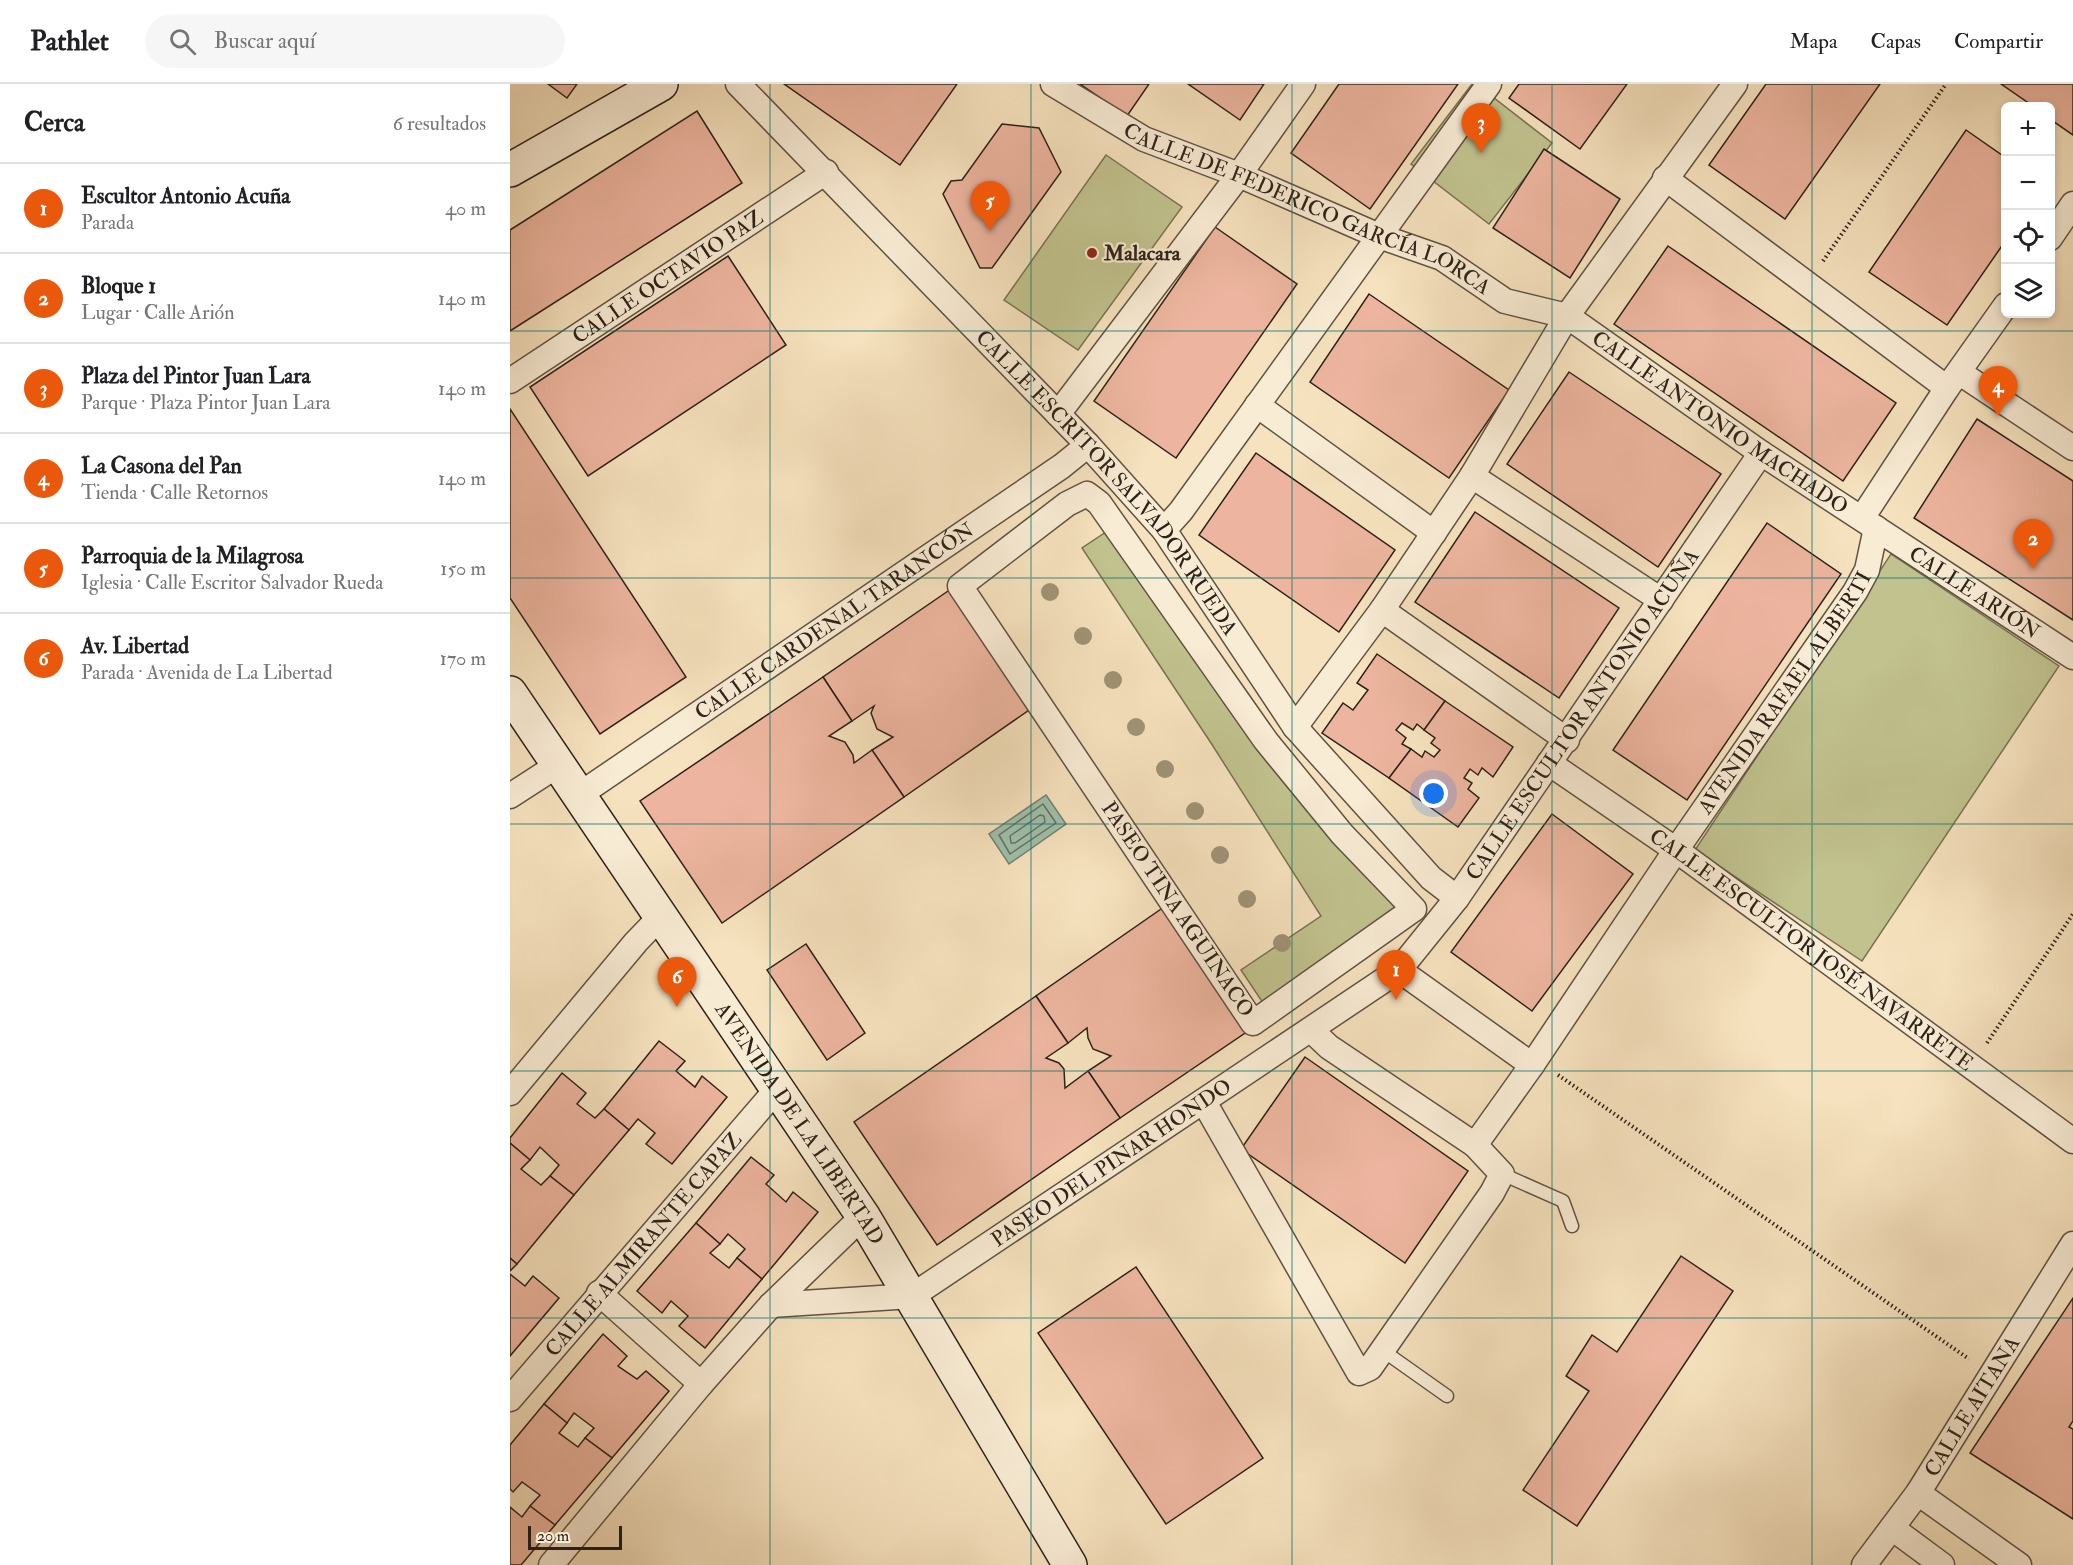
<!DOCTYPE html>
<html lang="es">
<meta charset="utf-8">
<style>
body{margin:0;font-family:"IM FELL Double Pica",serif;background:#f6f6f6;color:#202124}
.controls{position:absolute;right:18px;top:18px;display:grid;overflow:hidden;border-radius:9px;box-shadow:0 3px 9px #0003}
.controls button{width:54px;height:54px;display:grid;place-items:center;padding:0;border:0;border-bottom:2px solid #e0e0e0;background:#fff;color:#202124;font:30px sans-serif}
.scale{position:absolute;left:18px;bottom:15px;width:94px;box-sizing:border-box;padding-left:6px;border:3px solid #2e2218;border-top:0;font-size:16px;line-height:21px;white-space:nowrap;color:#2e2218;-webkit-text-stroke:4px #f9ecd5;paint-order:stroke}
.you{position:absolute;left:924px;top:710px;width:21px;height:21px;margin:-15px;border:4px solid #fff;border-radius:50%;background:#1a73e8;box-shadow:0 0 0 9px #1a73e833}
.badge{display:grid;place-items:center;width:39px;height:39px;border-radius:50%;background:#ea580c;color:#fff;font-size:20px;font-weight:700}
.pin{position:absolute;translate:-50% -50px;filter:drop-shadow(0 2px 3px #0008)}
.pin::after{content:'';position:absolute;top:32px;width:21px;height:18px;background:inherit;clip-path:polygon(0 0,100% 0,50% 100%)}
.list{margin:0;padding:0;list-style:none}
h2{display:flex;justify-content:space-between;align-items:center;height:78px;margin:0;padding:0 24px;font-size:26px}
h2 small{font-size:20px;font-weight:400;color:#757577}
.list li{display:grid;grid-template-columns:39px 1fr auto;gap:18px;align-items:center;box-sizing:border-box;height:90px;padding:0 24px;border-top:2px solid #e0e0e0}
.list b{display:block;font-size:22px;white-space:nowrap}
.list p{margin:0;font-size:20px;white-space:nowrap;color:#757577}
.list em{font-size:20px;font-style:normal;color:#757577}
.icon{flex:none;width:33px;height:33px;fill:none;stroke:currentColor;stroke-width:2;stroke-linecap:round;stroke-linejoin:round}
.map{position:relative;flex:none;width:1563px;height:1481px;overflow:hidden}
header{display:flex;align-items:center;gap:36px;box-sizing:border-box;height:84px;padding:0 30px;background:#fff;border-bottom:2px solid #e0e0e0}
header strong{font-size:28px}
nav{display:flex;gap:33px;margin-inline-start:auto;font-size:21px}
.search{width:420px;height:54px;background:#f6f6f6;display:flex;align-items:center;gap:15px;box-sizing:border-box;padding:0 21px;border-radius:33px;color:#757577;font-size:22px}
main{display:flex}
aside{flex:1;background:#fff}
.map>svg:first-child{display:block}
.green{fill:#c1c28e;stroke:#787253;stroke-width:1.5}
.water{fill:#9ebfab;stroke:#718070;stroke-width:1.5}
.lines{fill:none;stroke-linecap:round;stroke-linejoin:round}
.shore{stroke:#667062;stroke-width:1.5}
.building{fill:#edb59f;stroke:#2e2218;stroke-width:1.5}
.lane-casing{stroke:#605242;stroke-width:15}
.street-casing{stroke:#605242;stroke-width:27}
.secondary-casing{stroke:#2e2218;stroke-width:36}
.path{stroke:#2e2218;stroke-width:4;stroke-dasharray:1.5 3;stroke-linecap:butt}
.lane{stroke:#f9ecd5;stroke-width:12}
.street{stroke:#f9ecd5;stroke-width:24}
.secondary{stroke:#f9ecd5;stroke-width:33}
.tree{fill:#a09376}
.grid{fill:none;stroke:#0f766e;stroke-width:1.5;stroke-opacity:0.55}
.poi-dot{fill:#8f2418;stroke:#f9ecd5;stroke-width:2}
.labels{text-anchor:middle;stroke-width:4.5;stroke-linejoin:round;paint-order:stroke}
.street-label{font-size:21px;fill:#2e2218;stroke:#f9ecd5}
.poi-label{font-size:21px;font-weight:bold;fill:#2e2218;stroke:#f9ecd5;text-anchor:start}
</style>
<header>
<strong>Pathlet</strong>
<div class="search"><svg class="icon" aria-label="search" viewBox="0 0 24 24"><circle cx="10" cy="10" r="6"/><path d="M15 15l6 6"/></svg>Buscar aquí</div>
<nav><a>Mapa</a><a>Capas</a><a>Compartir</a></nav>
</header>
<main>
<aside>
<h2>Cerca<small>6 resultados</small></h2>
<ul class="list">
<li><span class="badge">1</span><div><b>Escultor Antonio Acuña</b><p>Parada</p></div><em>40 m</em></li>
<li><span class="badge">2</span><div><b>Bloque 1</b><p>Lugar · Calle Arión</p></div><em>140 m</em></li>
<li><span class="badge">3</span><div><b>Plaza del Pintor Juan Lara</b><p>Parque · Plaza Pintor Juan Lara</p></div><em>140 m</em></li>
<li><span class="badge">4</span><div><b>La Casona del Pan</b><p>Tienda · Calle Retornos</p></div><em>140 m</em></li>
<li><span class="badge">5</span><div><b>Parroquia de la Milagrosa</b><p>Iglesia · Calle Escritor Salvador Rueda</p></div><em>150 m</em></li>
<li><span class="badge">6</span><div><b>Av. Libertad</b><p>Parada · Avenida de La Libertad</p></div><em>170 m</em></li>
</ul>
</aside>
<div class="map">
<svg width="1563" height="1481" viewBox="0 0 1563 1481">
<rect width="100%" height="100%" fill="#f6e2be"/>
<filter id="stains"><feTurbulence type="fractalNoise" baseFrequency=".00333" numOctaves="4"/><feColorMatrix values="0 0 0 0 .2 0 0 0 0 .09 0 0 0 0 .02 0 0 0 .5 -.17"/></filter>
<radialGradient id="worn" r=".72"><stop offset=".6" stop-color="#630" stop-opacity="0"/><stop offset="1" stop-color="#630" stop-opacity=".3"/></radialGradient>
<g class="green">
<polygon points="962,0 966,0 1042,59 979,140 901,80"/>
<polygon points="596,71 672,123 568,266 494,216"/>
<polygon points="599,446 890,826 755,922 731,886 811,832 701,659 572,464"/>
<polygon points="1381,470 1549,582 1352,877 1185,766"/>
</g>
<polygon class="water" points="536,711 556,740 499,780 479,750"/>
<g class="lines">
<g class="shore">
<polygon points="533,720 546,739 500,770 489,751"/>
<polygon points="530,731 534,732 535,738 505,759 501,759 500,752"/>
</g>
</g>
<g class="building">
<polygon points="38,0 67,0 57,14"/>
<polygon points="274,0 447,0 390,81"/>
<polygon points="570,0 639,0 617,32"/>
<polygon points="678,0 754,0 730,36"/>
<polygon points="829,0 948,0 860,125 781,69"/>
<polygon points="1009,0 1117,0 1070,65 999,14"/>
<polygon points="1256,0 1370,0 1275,135 1199,81"/>
<polygon points="1491,0 1563,0 1563,51 1540,35 1540,22 1523,22"/>
<polygon points="187,27 232,99 0,247 0,146"/>
<polygon points="492,40 529,44 551,88 482,184 470,184 433,110 441,97 452,96"/>
<polygon points="1456,46 1496,74 1496,156 1437,241 1359,188"/>
<polygon points="1034,65 1110,115 1060,194 983,144"/>
<polygon points="705,143 787,200 666,374 584,317"/>
<polygon points="1158,162 1386,319 1333,397 1104,240"/>
<polygon points="218,172 276,261 78,392 20,303"/>
<polygon points="859,210 999,306 939,394 800,298"/>
<polygon points="1059,288 1211,390 1148,483 997,380"/>
<polygon points="0,325 176,593 90,650 0,514"/>
<polygon points="1467,335 1563,397 1563,536 1404,434"/>
<polygon points="746,369 885,466 829,548 689,451"/>
<polygon points="965,428 1109,524 1049,614 905,518"/>
<polygon points="1257,439 1331,490 1177,716 1103,666"/>
<polygon points="441,505 522,624 394,713 362,666 383,653 367,645 361,629 364,622 342,637 313,593"/>
<polygon points="867,570 935,617 914,646 907,640 903,646 892,639 886,646 896,654 892,660 901,665 879,694 812,649 833,619 843,626 858,606 847,599"/>
<polygon points="313,593 342,637 319,652 335,658 343,671 344,679 362,666 394,713 212,839 130,717"/>
<polygon points="935,617 1003,663 983,693 972,684 968,691 960,685 954,694 962,699 958,705 969,714 948,743 879,694 901,665 912,673 915,667 924,673 930,666 921,659 925,654 914,646"/>
<polygon points="1042,730 1123,790 1022,927 941,868"/>
<polygon points="654,823 738,947 610,1034 578,987 601,972 583,965 578,954 577,944 558,959 526,912"/>
<polygon points="296,860 355,949 317,976 257,886"/>
<polygon points="526,912 558,959 536,974 549,979 554,985 555,1004 578,987 610,1034 427,1161 344,1038"/>
<polygon points="149,957 175,977 166,987 185,1003 192,992 217,1013 162,1080 136,1060 145,1049 128,1035 119,1046 94,1025"/>
<polygon points="795,973 958,1087 895,1179 731,1065"/>
<polygon points="52,989 76,1009 67,1020 85,1034 94,1025 119,1046 64,1111 40,1092 49,1081 30,1063 20,1076 0,1059 0,1054"/>
<polygon points="0,1059 20,1076 11,1085 31,1101 40,1092 64,1111 7,1180 0,1174"/>
<polygon points="241,1073 264,1091 256,1100 276,1118 283,1108 308,1128 252,1195 227,1174 235,1165 218,1150 210,1160 186,1139"/>
<polygon points="186,1139 210,1160 200,1169 219,1184 227,1174 252,1195 195,1264 169,1242 178,1232 161,1217 152,1229 127,1207"/>
<polygon points="1171,1172 1223,1207 1067,1442 1013,1406 1079,1307 1056,1292 1082,1251 1107,1268"/>
<polygon points="0,1174 7,1180 0,1187"/>
<polygon points="626,1183 753,1374 656,1440 528,1249"/>
<polygon points="0,1190 15,1202 23,1192 49,1214 0,1272"/>
<polygon points="1563,1214 1563,1337 1559,1343 1563,1345 1563,1435 1460,1369"/>
<polygon points="93,1250 117,1272 108,1282 127,1295 136,1287 159,1307 102,1374 75,1354 84,1344 64,1329 57,1339 34,1320"/>
<polygon points="34,1320 57,1339 49,1349 68,1363 75,1354 102,1374 45,1441 20,1422 30,1411 12,1398 3,1408 0,1405 0,1361"/>
<polygon points="20,1422 45,1441 11,1481 0,1481 0,1423 12,1433"/>
</g>
<g class="lines">
<g class="lane-casing">
<g id="lane">
<polyline points="992,1090 1053,1117 1062,1142"/>
<polyline points="872,1266 937,1312"/>
</g>
</g>
<g class="street-casing">
<g id="street">
<path id="s1" d="M 228,0 L 578,361 L 654,446 L 785,643 L 921,794 L 947,814"/>
<path id="s2" d="M 543,0 L 634,55 L 729,91 L 869,152 L 932,174 L 995,217 L 1057,232 L 1251,369 L 1563,573"/>
<polyline points="1155,94 1437,304"/>
<polyline points="1540,154 1563,120"/>
<polyline points="1450,289 1563,364"/>
<path id="s3" d="M 0,297 L 316,88"/>
<polyline points="747,321 924,449"/>
<polyline points="548,330 729,91 793,0"/>
<polyline points="962,392 1151,516"/>
<polygon points="577,410 589,419 756,657 832,750 904,825 743,939 450,502 557,420"/>
<polyline points="1352,434 1437,304 1496,221"/>
<polyline points="654,446 671,427 979,0"/>
<polyline points="872,526 1057,656"/>
<polyline points="785,643 872,526 962,392 1057,232 1225,0"/>
<path id="s4" d="M 1039,679 L 1166,766 L 1563,1057"/>
<path id="s5" d="M 69,711 L 552,382 L 578,361"/>
<polyline points="0,712 48,681"/>
<polyline points="801,946 819,963 965,1061 1022,981 889,886"/>
<path id="s6" d="M 1022,981 L 1166,766 L 1345,508 L 1357,486 L 1366,444"/>
<polyline points="0,1009 126,858 151,832"/>
<polyline points="694,1018 849,1289 860,1284 982,1109 992,1090 965,1061"/>
<polyline points="89,1209 191,1300"/>
<path id="s7" d="M 261,1221 L 402,1212 L 889,886 L 947,814 L 1251,369"/>
<path id="s8" d="M 0,1315 L 267,1005"/>
<polyline points="1408,1409 1509,1481"/>
<polyline points="1382,1444 1432,1481"/>
<polyline points="41,1481 191,1300 261,1221 353,1132"/>
<path id="s9" d="M 1354,1481 L 1408,1409 L 1563,1160"/>
</g>
</g>
<g class="secondary-casing">
<g id="secondary">
<polyline points="0,86 151,0"/>
<path id="s10" d="M 0,609 L 353,1132 L 560,1481"/>
</g>
</g>
<g class="path">
<polyline points="1313,177 1436,0"/>
<polyline points="1477,959 1563,830"/>
<polyline points="1048,991 1459,1275"/>
</g>
<use href="#lane" class="lane"/>
<use href="#street" class="street"/>
<use href="#secondary" class="secondary"/>
</g>
<g class="tree">
<circle cx="540" cy="508" r="9"/>
<circle cx="573" cy="552" r="9"/>
<circle cx="603" cy="596" r="9"/>
<circle cx="626" cy="643" r="9"/>
<circle cx="655" cy="685" r="9"/>
<circle cx="685" cy="727" r="9"/>
<circle cx="710" cy="771" r="9"/>
<circle cx="737" cy="815" r="9"/>
<circle cx="772" cy="859" r="9"/>
</g>
<path class="grid" d="M 260,0 L 260,1481M 521,0 L 521,1481M 782,0 L 782,1481M 1042,0 L 1042,1481M 1302,0 L 1302,1481M 0,247 L 1563,247M 0,494 L 1563,494M 0,740 L 1563,740M 0,987 L 1563,987M 0,1234 L 1563,1234"/>
<circle class="poi-dot" cx="582" cy="169" r="6"/>
<g class="labels">
<g class="street-label">
<text dy="7" stroke="none"><textPath href="#s2" startOffset="284">CALLE DE FEDERICO GARCÍA LORCA</textPath></text>
<text dy="7" stroke="none"><textPath href="#s3" startOffset="189">CALLE OCTAVIO PAZ</textPath></text>
<text dy="7" stroke="none"><textPath href="#s2" startOffset="754">CALLE ANTONIO MACHADO</textPath></text>
<text dy="7" stroke="none"><textPath href="#s1" startOffset="544">CALLE ESCRITOR SALVADOR RUEDA</textPath></text>
<text dy="7" stroke="none"><textPath href="#s2" startOffset="1060">CALLE ARIÓN</textPath></text>
<text dy="7" stroke="none"><textPath href="#s5" startOffset="309">CALLE CARDENAL TARANCÓN</textPath></text>
<text dy="7" stroke="none"><textPath href="#s6" startOffset="450">AVENIDA RAFAEL ALBERTI</textPath></text>
<text dy="7" stroke="none"><textPath href="#s7" startOffset="1042">CALLE ESCULTOR ANTONIO ACUÑA</textPath></text>
<text transform="translate(668 825) rotate(56)" y="7">PASEO TINA AGUINACO</text>
<text dy="7" stroke="none"><textPath href="#s4" startOffset="322">CALLE ESCULTOR JOSÉ NAVARRETE</textPath></text>
<text dy="7" stroke="none"><textPath href="#s10" startOffset="519">AVENIDA DE LA LIBERTAD</textPath></text>
<text dy="7" stroke="none"><textPath href="#s7" startOffset="381">PASEO DEL PINAR HONDO</textPath></text>
<text dy="7" stroke="none"><textPath href="#s8" startOffset="204">CALLE ALMIRANTE CAPAZ</textPath></text>
<text dy="7" stroke="none"><textPath href="#s9" startOffset="192">CALLE AITANA</textPath></text>
</g>
<g class="poi-label">
<text x="594" y="176">Malacara</text>
</g>
</g>
<rect width="100%" height="100%" filter="url(#stains)"/>
<rect width="100%" height="100%" fill="url(#worn)"/>
</svg>
<div class="controls">
<button>+</button>
<button>−</button>
<button><svg class="icon" aria-label="locate" viewBox="0 0 24 24"><circle cx="12" cy="12" r="6"/><path d="M12 2v4M12 18v4M2 12h4M18 12h4"/></svg></button>
<button><svg class="icon" aria-label="layers" viewBox="0 0 24 24"><path d="M12 4l9 5-9 5-9-5zM3 14l9 5 9-5"/></svg></button>
</div>
<div class="scale">20 m</div>
<div class="you"></div>
<div class="pin badge" style="left:886px;top:916px">1</div>
<div class="pin badge" style="left:1523px;top:485px">2</div>
<div class="pin badge" style="left:971px;top:69px">3</div>
<div class="pin badge" style="left:1488px;top:332px">4</div>
<div class="pin badge" style="left:480px;top:147px">5</div>
<div class="pin badge" style="left:167px;top:923px">6</div>
</div>
</main>
